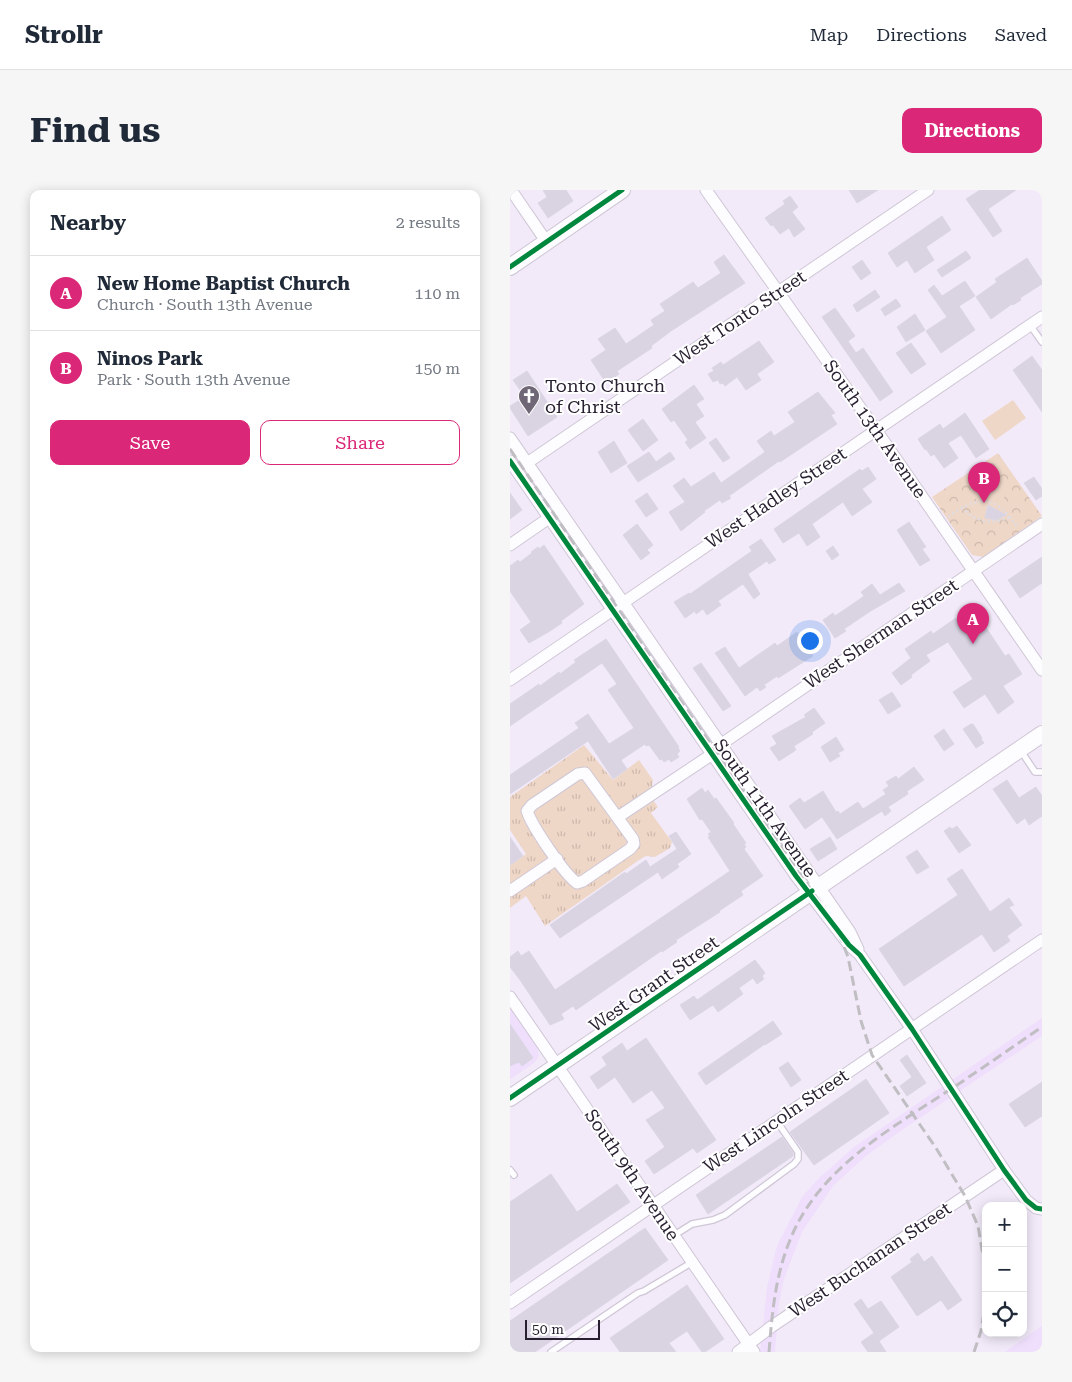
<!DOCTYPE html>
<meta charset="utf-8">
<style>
body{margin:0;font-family:"Roboto Serif",serif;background:#f6f6f7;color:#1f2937}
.controls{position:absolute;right:15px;bottom:15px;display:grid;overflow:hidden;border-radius:10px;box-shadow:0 2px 12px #0003}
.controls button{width:45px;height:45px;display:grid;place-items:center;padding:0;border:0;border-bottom:1px solid #e0e1e3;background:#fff;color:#1f2937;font:25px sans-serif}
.scale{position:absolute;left:15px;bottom:12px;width:75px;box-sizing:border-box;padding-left:5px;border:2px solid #281f30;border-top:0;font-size:14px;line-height:18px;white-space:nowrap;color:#281f30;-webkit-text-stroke:4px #fff;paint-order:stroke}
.you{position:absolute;left:299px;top:450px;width:18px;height:18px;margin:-12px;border:4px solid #fff;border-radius:50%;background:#1a73e8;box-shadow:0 0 0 8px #1a73e833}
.badge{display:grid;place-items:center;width:32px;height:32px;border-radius:50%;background:#db2777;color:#fff;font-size:16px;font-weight:700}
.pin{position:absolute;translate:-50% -41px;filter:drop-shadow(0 1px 2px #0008)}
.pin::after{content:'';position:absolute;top:26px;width:18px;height:15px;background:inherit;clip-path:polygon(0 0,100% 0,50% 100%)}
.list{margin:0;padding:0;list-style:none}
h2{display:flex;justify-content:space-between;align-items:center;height:65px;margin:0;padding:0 20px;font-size:21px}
h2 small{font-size:16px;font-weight:400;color:#747a83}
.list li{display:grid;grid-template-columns:32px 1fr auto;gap:15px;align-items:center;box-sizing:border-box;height:75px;padding:0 20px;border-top:1px solid #e0e1e3}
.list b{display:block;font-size:19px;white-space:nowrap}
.list p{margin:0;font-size:16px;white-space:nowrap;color:#747a83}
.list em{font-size:16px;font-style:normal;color:#747a83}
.actions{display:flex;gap:10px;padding:15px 20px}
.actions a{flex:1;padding:11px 0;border:1px solid #db2777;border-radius:10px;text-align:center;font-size:18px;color:#db2777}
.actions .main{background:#db2777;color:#fff}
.icon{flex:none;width:28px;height:28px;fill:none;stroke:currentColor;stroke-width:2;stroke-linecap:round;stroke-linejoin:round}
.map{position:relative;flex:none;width:532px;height:1162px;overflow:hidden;border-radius:10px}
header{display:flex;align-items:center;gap:30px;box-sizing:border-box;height:70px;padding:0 25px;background:#fff;border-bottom:1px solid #e0e1e3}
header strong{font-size:24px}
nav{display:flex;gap:28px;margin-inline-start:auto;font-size:18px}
.intro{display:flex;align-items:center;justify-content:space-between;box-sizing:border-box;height:120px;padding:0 30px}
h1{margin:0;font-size:35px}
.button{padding:12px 22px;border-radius:10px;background:#db2777;color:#fff;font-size:18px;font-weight:700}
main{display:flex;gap:30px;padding:0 30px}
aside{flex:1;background:#fff;border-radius:10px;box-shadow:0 2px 12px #0003}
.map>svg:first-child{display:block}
.built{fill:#efdefc}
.grass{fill:url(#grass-tufts)}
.park{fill:url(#park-crowns)}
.pitch{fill:#efd7c8}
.building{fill:#d9d3e2;stroke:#dbd6e6}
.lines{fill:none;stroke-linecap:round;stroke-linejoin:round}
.lane-casing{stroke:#cfc7d6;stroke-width:8}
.street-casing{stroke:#cfc7d6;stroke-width:13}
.secondary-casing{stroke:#cfc7d6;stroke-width:18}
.path{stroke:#dfdce2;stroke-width:2;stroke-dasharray:2.5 2.5;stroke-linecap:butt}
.lane{stroke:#fdfcfe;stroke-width:5.5}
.street{stroke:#fdfcfe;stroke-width:11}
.secondary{stroke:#fdfcfe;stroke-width:16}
.rail{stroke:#c0bec2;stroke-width:3;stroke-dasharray:10 5;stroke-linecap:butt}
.cycleway-casing{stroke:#fff;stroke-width:8}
.cycleway{stroke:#00873e;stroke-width:5}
.labels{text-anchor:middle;stroke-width:4;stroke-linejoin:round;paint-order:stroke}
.street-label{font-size:18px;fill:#281f30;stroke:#fff}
.poi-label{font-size:18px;fill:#281f30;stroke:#fff;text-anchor:start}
</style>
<header>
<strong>Strollr</strong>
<nav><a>Map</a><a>Directions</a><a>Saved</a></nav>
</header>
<div class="intro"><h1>Find us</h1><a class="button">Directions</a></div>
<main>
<aside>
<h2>Nearby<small>2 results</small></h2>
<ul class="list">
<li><span class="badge">A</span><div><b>New Home Baptist Church</b><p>Church · South 13th Avenue</p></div><em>110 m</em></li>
<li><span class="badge">B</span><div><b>Ninos Park</b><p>Park · South 13th Avenue</p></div><em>150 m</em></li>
</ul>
<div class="actions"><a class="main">Save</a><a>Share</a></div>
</aside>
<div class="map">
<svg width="532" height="1162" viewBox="0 0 532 1162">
<defs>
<pattern id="grass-tufts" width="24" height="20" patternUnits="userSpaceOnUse" patternTransform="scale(1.25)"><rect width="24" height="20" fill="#efd7c8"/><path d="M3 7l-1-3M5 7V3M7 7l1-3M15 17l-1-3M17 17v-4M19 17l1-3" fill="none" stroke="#cdb8ac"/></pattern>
<pattern id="park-crowns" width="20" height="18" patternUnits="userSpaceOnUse" patternTransform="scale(1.25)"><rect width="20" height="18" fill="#efd7c8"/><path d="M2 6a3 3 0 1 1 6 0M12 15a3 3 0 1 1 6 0" fill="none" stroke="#cdb8ac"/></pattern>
</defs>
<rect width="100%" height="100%" fill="#f2eaf9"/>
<g class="built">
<polygon points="0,818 27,857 29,866 24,873 0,889"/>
<polygon points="532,828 532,846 392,940 356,966 323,996 292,1042 274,1089 269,1113 265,1162 250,1162 257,1098 262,1076 267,1056 292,1007 308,989 344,957"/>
<polygon points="532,1136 532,1162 495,1162 499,1159"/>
</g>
<polygon class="grass" points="74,555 103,590 129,570 143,590 140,606 148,617 141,623 162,652 160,658 145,667 136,666 129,670 35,736 16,706 0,718 0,675 16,664 0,640 0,607"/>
<polygon class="park" points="488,263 532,326 473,367 462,365 422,307"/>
<g class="pitch">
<polygon points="503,210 516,228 485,250 472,231"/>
<polygon points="470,283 497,288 493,314 465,309"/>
</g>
<g class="building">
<polygon points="33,0 56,0 63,11 38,28 28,13 37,7"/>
<polygon points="339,0 368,0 347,13"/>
<polygon points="470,0 506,0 478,19 492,41 483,47 456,9"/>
<polygon points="280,6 288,17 282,22 295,39 284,47 279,38 270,44 263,35 261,36 255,28 275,14 273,11"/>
<polygon points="432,26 441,40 416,57 424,70 405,83 397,70 387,77 378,63"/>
<polygon points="456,61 461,68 432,87 427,80"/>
<polygon points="214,65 235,93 161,141 141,156 142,158 107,181 109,184 96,193 81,170 96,160 88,149 105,138 116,154 144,135 141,130 155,121 150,114 183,92 188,98 211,83 204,72"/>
<polygon points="517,68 532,91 532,94 510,108 511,110 503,115 502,114 481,129 466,107 487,92 485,89"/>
<polygon points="352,70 361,83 351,90 342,77"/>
<polygon points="455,91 465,106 449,116 465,140 431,163 416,141 437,127 418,100 424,95 432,106"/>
<polygon points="365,100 370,107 347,122 343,115"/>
<polygon points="386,109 391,116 375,126 371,119"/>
<polygon points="325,118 345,146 338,151 346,163 353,158 383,202 370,211 312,127"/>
<polygon points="405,124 415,140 396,152 387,137"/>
<polygon points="249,151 264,172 247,184 251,190 236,200 227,187 215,196 213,193 210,194 208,190 203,192 198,184 204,181 202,178 211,172 213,175"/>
<polygon points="401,153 416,174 401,184 386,163"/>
<polygon points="522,166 532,180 532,222 503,180"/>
<polygon points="17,181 47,227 18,246 0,218 0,216 15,207 3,190"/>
<polygon points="184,195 194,209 186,214 194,226 185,232 196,248 180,259 175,252 178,250 164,230 161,232 152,219"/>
<polygon points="308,202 325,223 321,225 327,234 270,272 269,271 219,306 221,308 212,313 210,310 194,321 195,322 171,341 159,322 175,312 163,296 174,288 181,297 204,282 211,293 255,262 247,251 261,241 264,246 285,232 278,222"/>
<polygon points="455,223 479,259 466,268 451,245 438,253 448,268 434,278 424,264 421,266 416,259 415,260 408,249 430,234 433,239"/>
<polygon points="133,229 148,250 133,261 118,240"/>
<polygon points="206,248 220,268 213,272 199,253"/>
<polygon points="104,251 117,273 101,283 88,262"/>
<polygon points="139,262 146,272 160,262 165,269 128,292 117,276"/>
<polygon points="358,277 366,289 352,299 362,312 342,326 333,312 302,334 310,347 297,356 289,343 273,353 264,339 350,279 352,281"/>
<polygon points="524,287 532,299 532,306 526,310 514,293"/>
<polygon points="0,303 12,320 0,329"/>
<polygon points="137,303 148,319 136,327 125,311"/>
<polygon points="478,315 496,325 487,330 475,328"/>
<polygon points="399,332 416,357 412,359 420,370 410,376 387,340"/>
<polygon points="127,334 143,355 137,360 140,363 131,370 113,345"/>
<polygon points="251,349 266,370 259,374 257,371 238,384 250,404 244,409 233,394 208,411 211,415 197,425 193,419 186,424 185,421 175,428 164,412 179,403 180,404 242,361 239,357"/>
<polygon points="34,355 74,414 51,431 52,433 40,441 19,453 10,440 21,432 0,401 0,376 8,370 10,372 22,363 21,362 28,357 29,359"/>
<polygon points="323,356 329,365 322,370 316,361"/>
<polygon points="532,367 532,393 510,408 498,390"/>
<polygon points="389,393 395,401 359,422 334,439 336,441 325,448 313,430 323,423 325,426 350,409 354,406 351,402 362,394 370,405"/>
<polygon points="446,428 461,450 477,439 495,466 499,464 512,484 493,496 504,512 488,524 475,504 454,518 443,502 463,489 438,452 416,465 420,471 401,485 402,487 391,495 382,483 401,468 395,459 421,441 423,444"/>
<polygon points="287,442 303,466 268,488 267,486 254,495 256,497 250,501 247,497 235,506 205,463 215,457 229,478 265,453 267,456"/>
<polygon points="96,449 169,557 168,558 170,561 167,564 169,567 161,572 159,569 154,572 152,569 150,570 139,555 136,556 135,554 111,570 117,579 103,589 78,551 0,604 0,585 69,538 65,533 78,524 99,554 124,538 98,500 107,494 92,473 0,536 0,514 29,494 30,496 49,482 50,484 66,472 64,470"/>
<polygon points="191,473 221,516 213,521 183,478"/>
<polygon points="382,502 391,516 378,524 369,510"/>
<polygon points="304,518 315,533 302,542 303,544 284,556 286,560 269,571 260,558 267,554 262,546 296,527 294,525"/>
<polygon points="461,534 463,534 472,548 471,549 474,553 466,558 453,539"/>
<polygon points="434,539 444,554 434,561 424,546"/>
<polygon points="326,547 334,560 328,563 330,566 320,572 311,557"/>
<polygon points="404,577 414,590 397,601 398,604 378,617 381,621 375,626 372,621 327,649 312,627 295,639 279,616 290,608 294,613 313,601 326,622 328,621 330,624 348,612 353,619 376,604 373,600 379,596 376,592 386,586 388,589"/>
<polygon points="497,590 509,608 526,597 532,606 532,626 519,635 515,628 507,634 483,599"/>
<polygon points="192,598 195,603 198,600 204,609 206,608 224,633 223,634 236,653 234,654 236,657 234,659 253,686 231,701 233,705 209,721 210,722 166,750 167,752 152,762 151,761 66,820 63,816 51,824 54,829 40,835 10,790 0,777 0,767 8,761 11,766 19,761 45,800 220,681 198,647 200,646 198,644 201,642 192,629 190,630 177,609"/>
<polygon points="447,636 461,655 449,663 434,641 440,637 442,639"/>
<polygon points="166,642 181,664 167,674 169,677 152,689 148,682 50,748 40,735 115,682 116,684 136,670 140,677 167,659 159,646"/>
<polygon points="0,647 13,666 0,675"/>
<polygon points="320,647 327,659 308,671 300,659"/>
<polygon points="407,660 419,677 407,684 396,667"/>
<polygon points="452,679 480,722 499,708 504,715 499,717 512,735 497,746 500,751 484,762 472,744 394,796 369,759 448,705 437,689"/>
<polygon points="245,770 255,783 252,786 254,789 247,794 243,788 229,798 233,804 208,822 203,815 180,830 170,815 184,806 187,810"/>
<polygon points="263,831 272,844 255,855 255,854 196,895 188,883"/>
<polygon points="0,834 23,868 12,876 9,872 0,876"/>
<polygon points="136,848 206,950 187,963 183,958 144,984 135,971 155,957 136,930 155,918 142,900 123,913 105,887 88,899 80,887 97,875 92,867 112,853 117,861"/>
<polygon points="397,865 416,893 397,906 390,896 402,887 390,870"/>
<polygon points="278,872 291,890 281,897 269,878"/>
<polygon points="356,889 379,923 304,975 280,942"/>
<polygon points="532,892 532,926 515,937 499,914"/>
<polygon points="272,947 283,963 283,966 198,1024 186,1005"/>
<polygon points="41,984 67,1022 107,994 120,1012 0,1093 0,1012"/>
<polygon points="135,1038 158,1070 25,1162 0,1162 0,1131"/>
<polygon points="408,1063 414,1072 422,1066 452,1110 438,1120 431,1110 407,1126 381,1087 402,1072 400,1069"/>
<polygon points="177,1095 214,1149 195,1162 192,1162 177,1141 159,1153 166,1162 110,1162 100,1148"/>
<polygon points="351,1109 358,1119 371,1111 389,1137 369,1151 376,1162 358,1162 351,1152 364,1143 344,1114"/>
</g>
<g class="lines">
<g class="lane-casing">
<g id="lane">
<polyline points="520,135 532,152"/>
<polyline points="511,561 525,582 532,582"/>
<polyline points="0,980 4,985"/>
<polyline points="163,1046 182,1034 203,1030 215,1025 284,974 288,969 288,962 266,930"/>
<polyline points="41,1162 128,1103 134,1101 181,1073"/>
</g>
</g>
<g class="street-casing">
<g id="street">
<polyline points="1,0 36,51"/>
<polyline points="196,0 366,240 532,480"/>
<polyline points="0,248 340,742 348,759"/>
<polyline points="0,271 286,686 339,755 350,765 402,839 494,980 516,1010 526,1018 532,1019"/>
<polyline points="17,273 418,0"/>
<polyline points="0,355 39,328"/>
<polyline points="0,490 532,127"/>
<polyline points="210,555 532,334"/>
<path d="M 75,583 L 123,649 L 124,654 L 120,659 L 73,691 L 67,693 C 54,684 22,636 17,621 L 22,615 L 68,584 Z"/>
<polyline points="108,627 201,565"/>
<polyline points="0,701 47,669"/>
<polyline points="0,807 244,1162"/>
<polyline points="0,1113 532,750"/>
<polyline points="228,1162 261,1137 494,980"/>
</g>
</g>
<g class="secondary-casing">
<g id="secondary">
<polyline points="0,77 112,0"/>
<polyline points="0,908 532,544"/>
</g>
</g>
<g class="path">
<path d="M 452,317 C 465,333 483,335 501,327"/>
<path d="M 438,327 C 470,304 486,305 508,338"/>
</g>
<use href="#lane" class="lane"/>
<use href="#street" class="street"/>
<use href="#secondary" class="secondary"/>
<g class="rail">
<polyline points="0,259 154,487 313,717 332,751 338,767 351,831 362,865 426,958 455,1006 468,1036 476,1083"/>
<path d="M 259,1162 C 262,1124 265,1087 280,1050 C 308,979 380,939 441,899 C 471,879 501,858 532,837"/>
<polyline points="464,1162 471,1141 476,1110"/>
</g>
<g class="cycleway-casing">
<g id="cycleway">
<polyline points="0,77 112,0"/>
<polyline points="0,271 286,686 339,755 350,765 402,839 494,980 516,1010 526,1018 532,1019"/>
<polyline points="0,908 302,701"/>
</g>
</g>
<use href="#cycleway" class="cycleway"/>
</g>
<defs>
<g id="church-pin" transform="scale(1.125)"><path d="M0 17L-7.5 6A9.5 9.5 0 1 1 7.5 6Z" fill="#6f6676" stroke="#fff"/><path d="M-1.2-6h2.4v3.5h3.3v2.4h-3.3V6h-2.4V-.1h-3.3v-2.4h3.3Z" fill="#fff"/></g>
</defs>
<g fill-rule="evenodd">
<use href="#church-pin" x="19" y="206"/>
</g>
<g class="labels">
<g class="street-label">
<text transform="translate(230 128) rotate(-34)" y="6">West Tonto Street</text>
<text transform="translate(365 239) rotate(55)" y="6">South 13th Avenue</text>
<text transform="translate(266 308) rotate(-34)" y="6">West Hadley Street</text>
<text transform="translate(371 444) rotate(-34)" y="6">West Sherman Street</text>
<text transform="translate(255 618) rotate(55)" y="6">South 11th Avenue</text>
<text transform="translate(144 794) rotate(-35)" y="6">West Grant Street</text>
<text transform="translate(266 931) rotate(-34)" y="6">West Lincoln Street</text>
<text transform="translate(122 985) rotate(56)" y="6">South 9th Avenue</text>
<text transform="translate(360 1070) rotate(-34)" y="6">West Buchanan Street</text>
</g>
<g class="poi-label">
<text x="35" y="202">Tonto Church<tspan x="35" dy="21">of Christ</tspan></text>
</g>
</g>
</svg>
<div class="controls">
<button>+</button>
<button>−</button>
<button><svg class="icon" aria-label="locate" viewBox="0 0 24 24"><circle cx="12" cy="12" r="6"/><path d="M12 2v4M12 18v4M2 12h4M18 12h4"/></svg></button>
</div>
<div class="scale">50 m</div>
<div class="you"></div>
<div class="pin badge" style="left:463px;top:454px">A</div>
<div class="pin badge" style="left:474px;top:313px">B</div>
</div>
</main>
